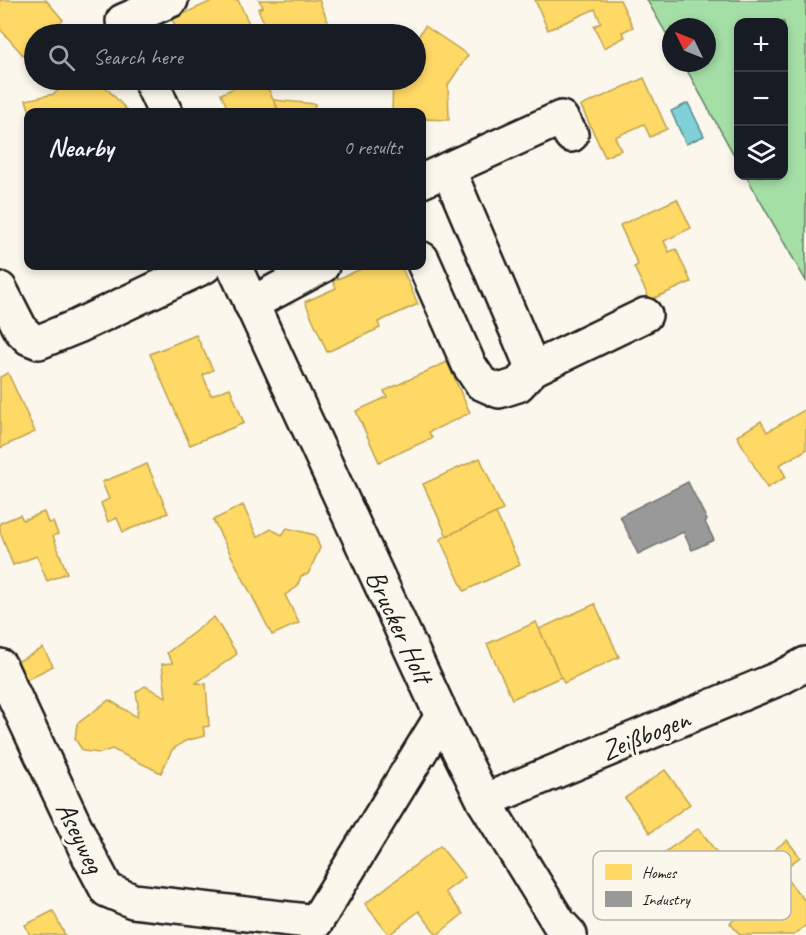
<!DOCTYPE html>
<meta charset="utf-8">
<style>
body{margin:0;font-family:Caveat,sans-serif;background:#242831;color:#f1f3f6}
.controls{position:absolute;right:18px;top:18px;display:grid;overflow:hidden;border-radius:12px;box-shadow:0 3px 9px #0003}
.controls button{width:54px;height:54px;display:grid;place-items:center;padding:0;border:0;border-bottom:2px solid #363941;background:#171b24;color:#f1f3f6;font:30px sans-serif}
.compass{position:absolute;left:662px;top:18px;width:54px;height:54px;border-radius:50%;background:#171b24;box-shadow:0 3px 9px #0003;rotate:313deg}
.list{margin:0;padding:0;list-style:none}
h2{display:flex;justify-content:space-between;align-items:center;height:78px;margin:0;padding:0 24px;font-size:26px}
h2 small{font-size:20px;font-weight:400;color:#9ea1a6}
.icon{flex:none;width:33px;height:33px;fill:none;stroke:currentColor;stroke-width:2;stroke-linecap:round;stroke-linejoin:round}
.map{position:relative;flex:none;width:806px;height:935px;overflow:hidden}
.search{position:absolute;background:#171b24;box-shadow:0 3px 9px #0003;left:24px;top:24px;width:402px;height:66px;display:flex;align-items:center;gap:15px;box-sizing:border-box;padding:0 21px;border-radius:33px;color:#9ea1a6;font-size:22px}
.panel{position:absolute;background:#171b24;box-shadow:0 3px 9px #0003;left:24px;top:108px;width:402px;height:162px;border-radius:12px}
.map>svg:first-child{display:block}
.green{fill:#a4dfa6;stroke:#607e61;stroke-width:1.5}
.water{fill:#7fd0d7;stroke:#57888c;stroke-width:1.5}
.homes{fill:#ffd966;stroke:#bba050;stroke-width:1.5}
.industry{fill:#999;stroke:#747474;stroke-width:1.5}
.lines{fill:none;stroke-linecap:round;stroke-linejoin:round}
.minor-casing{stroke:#1c1c1c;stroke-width:38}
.minor{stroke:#fbf7ec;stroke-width:33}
.labels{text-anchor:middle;stroke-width:6;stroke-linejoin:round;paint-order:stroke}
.street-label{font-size:28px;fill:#1c1c1c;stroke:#fbf7ec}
.key{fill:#fbf7ec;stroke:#b8b5ae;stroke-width:1.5}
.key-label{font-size:16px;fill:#1c1c1c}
</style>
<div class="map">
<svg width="806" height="935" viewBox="0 0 806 935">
<rect width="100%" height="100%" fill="#fbf7ec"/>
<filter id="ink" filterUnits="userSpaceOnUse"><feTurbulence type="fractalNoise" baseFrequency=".0167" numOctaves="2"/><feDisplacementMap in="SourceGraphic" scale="12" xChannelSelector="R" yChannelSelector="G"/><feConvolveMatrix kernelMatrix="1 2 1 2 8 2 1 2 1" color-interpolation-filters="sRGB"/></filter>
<g filter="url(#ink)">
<polygon class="green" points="647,0 806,0 806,281 746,176 784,176 784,22 738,22 738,162 683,63 707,63 707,27 671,27 671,42"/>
<polygon class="water" points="688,103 704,136 686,144 671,111"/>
<g class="homes">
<polygon points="0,0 46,0 63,20 47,34 34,34 34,45 23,55 0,29"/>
<polygon points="214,0 238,0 252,30 242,34 179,34 172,19"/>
<polygon points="259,0 319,0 331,29 321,34 269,34 258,9 263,7"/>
<polygon points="535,0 620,0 633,27 622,32 625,37 604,48 594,26 601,23 595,9 548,30"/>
<polygon points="425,26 468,55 448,85 449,120 422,119 422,112 392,112 393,80 416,80 416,40"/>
<polygon points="644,78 667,129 650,137 644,124 615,137 621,150 605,157 581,106"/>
<polygon points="69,80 99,80 126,109 122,112 30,112 26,100 54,94"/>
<polygon points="252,80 264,80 279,112 229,112 221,94"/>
<polygon points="274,100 315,104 314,112 279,112"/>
<polygon points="677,199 691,228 664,241 669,252 676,249 691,282 650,300 634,267 638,265 620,225"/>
<polygon points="368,266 401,266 418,304 378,322 380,328 327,352 305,302 336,288 333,281"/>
<polygon points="196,335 213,370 203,375 211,395 230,388 244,423 190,445 150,354"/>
<polygon points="447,362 470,413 429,432 432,438 379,462 356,411 387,397 384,391"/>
<polygon points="8,373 35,432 0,448 0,377"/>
<polygon points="806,409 806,450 779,465 786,477 767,488 737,436 761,421 767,432"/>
<polygon points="480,458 503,510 447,536 423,484"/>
<polygon points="147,464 168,513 123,532 117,518 108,522 101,503 109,499 102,482"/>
<polygon points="243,505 257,537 271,529 282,535 287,528 315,535 320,548 308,574 301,576 297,587 285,595 299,623 272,635 213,520"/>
<polygon points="44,512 48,523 53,522 58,534 53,536 67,573 47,581 37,556 13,565 0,532 0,523 20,515 23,520"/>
<polygon points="496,513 520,565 464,591 440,539"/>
<polygon points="595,604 619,657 564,683 539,629"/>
<polygon points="214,617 237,654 196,683 206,684 209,726 203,727 205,736 185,741 172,750 161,773 112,749 100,753 83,751 75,739 77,724 109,700 137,717 138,704 136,692 145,686 166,697 162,664 173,663 167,653"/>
<polygon points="536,622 561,677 512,699 487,644"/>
<polygon points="43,648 53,666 22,682 13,664"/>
<polygon points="665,770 690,804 650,833 625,798"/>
<polygon points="699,828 724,863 683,893 658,857"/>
<polygon points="787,840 800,857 777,874 781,879 767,892 749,869"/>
<polygon points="440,846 465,877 445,892 463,914 437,935 419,911 389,935 365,904"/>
<polygon points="784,876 806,902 806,925 794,935 740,935 730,923"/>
<polygon points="53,911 65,935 30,935 25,925"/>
</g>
<polygon class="industry" points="688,482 707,520 705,522 714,540 692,550 683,532 638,554 620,516"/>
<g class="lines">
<g class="minor-casing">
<g id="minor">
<polyline points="123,21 171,0"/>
<polyline points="150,80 165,112"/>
<polyline points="448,169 533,369"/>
<polyline points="422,181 561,118 571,135"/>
<polyline points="422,259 469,365 481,383 499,391 518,385 533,369 645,315"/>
<polyline points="234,266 442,716 484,801 559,923 570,935"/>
<polyline points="0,289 21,330 29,338 39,342 78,326 205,266"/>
<polyline points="251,304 322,266"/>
<polyline points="0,666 89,856 107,890 133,901 316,922 442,716"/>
<polyline points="484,801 780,678 806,664"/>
</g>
</g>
<use href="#minor" class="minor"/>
</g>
</g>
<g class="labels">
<g class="street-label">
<text transform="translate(400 626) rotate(65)" y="10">Brucker Holt</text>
<text transform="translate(645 734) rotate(-22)" y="10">Zeißbogen</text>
<text transform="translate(81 837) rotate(64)" y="10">Aseyweg</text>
</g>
</g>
<rect x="593" y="851" width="198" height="69" rx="9" class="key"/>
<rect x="605" y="864" width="27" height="16" fill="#ffd966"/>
<rect x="605" y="891" width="27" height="16" fill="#999"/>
<g class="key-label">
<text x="642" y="878">Homes</text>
<text x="642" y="905">Industry</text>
</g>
</svg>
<div class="controls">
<button>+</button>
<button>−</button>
<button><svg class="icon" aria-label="layers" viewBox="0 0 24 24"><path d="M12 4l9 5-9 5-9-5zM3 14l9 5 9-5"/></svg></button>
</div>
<svg class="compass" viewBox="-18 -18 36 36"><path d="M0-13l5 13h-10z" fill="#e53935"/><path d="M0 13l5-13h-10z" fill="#9ea1a6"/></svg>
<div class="search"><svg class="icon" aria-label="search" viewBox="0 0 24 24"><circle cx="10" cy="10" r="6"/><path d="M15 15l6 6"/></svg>Search here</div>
<section class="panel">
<h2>Nearby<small>0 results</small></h2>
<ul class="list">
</ul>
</section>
</div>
